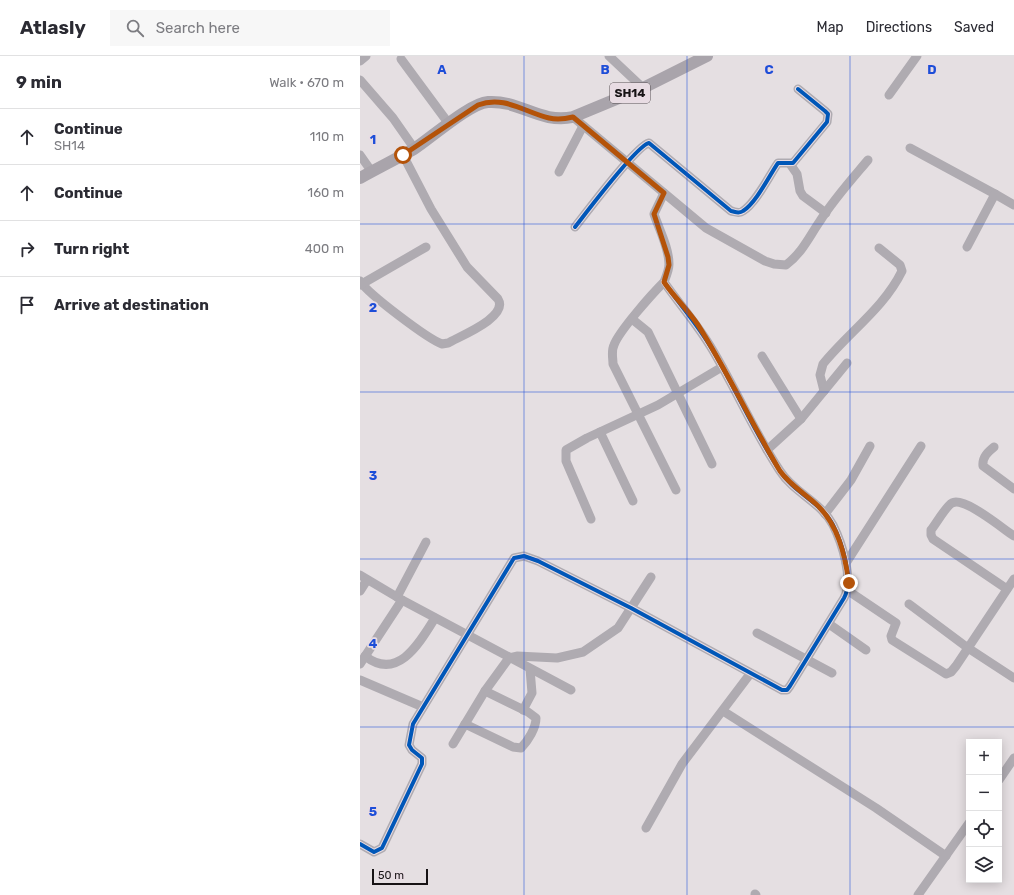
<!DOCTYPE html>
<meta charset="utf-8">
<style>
body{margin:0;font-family:Rubik,sans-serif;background:#f7f7f7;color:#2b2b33}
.controls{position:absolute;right:12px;bottom:12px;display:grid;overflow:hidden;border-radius:0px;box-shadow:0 2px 10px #0003}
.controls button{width:36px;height:36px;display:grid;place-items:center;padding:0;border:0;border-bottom:1px solid #e1e1e2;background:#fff;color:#2b2b33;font:20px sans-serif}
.scale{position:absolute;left:12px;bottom:10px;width:56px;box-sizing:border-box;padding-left:4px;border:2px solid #171315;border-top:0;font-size:11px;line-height:14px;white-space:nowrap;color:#171315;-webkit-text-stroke:3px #e8dce3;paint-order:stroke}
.stop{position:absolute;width:12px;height:12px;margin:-9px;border:3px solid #b45309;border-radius:50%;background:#fff}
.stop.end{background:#b45309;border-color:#fff;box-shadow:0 1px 4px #0008}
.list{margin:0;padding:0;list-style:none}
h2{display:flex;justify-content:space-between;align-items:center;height:52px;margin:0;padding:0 16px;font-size:17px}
h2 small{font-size:13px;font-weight:400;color:#7c7c81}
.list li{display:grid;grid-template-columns:26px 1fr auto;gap:12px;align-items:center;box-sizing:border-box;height:56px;padding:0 16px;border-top:1px solid #e1e1e2}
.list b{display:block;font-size:15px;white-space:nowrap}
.list p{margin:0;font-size:13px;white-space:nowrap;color:#7c7c81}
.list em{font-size:13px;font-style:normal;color:#7c7c81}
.icon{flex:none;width:22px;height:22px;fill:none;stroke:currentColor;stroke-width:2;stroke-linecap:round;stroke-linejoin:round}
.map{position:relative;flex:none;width:654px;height:839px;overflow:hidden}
header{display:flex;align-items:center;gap:24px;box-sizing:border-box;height:56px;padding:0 20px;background:#fff;border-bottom:1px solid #e1e1e2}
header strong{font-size:19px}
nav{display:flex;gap:22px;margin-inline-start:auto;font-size:14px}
.search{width:280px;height:36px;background:#f7f7f7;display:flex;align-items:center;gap:10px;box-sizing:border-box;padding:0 14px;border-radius:0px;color:#7c7c81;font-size:15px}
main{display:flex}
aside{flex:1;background:#fff}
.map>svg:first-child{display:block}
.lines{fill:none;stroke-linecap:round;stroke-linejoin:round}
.minor{stroke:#afabb1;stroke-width:9}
.major{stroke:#a9a4ab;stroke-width:12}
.cycleway-casing{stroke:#e8dce3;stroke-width:6}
.cycleway{stroke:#0057b8;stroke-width:4}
.route{stroke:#b45309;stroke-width:5}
.grid{fill:none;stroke:#1d4ed8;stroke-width:1;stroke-opacity:0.55}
.labels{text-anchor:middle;stroke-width:3.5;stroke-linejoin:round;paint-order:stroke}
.shield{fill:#e8dce3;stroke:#564f53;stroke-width:1}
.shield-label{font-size:12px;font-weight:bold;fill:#171315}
.grid-label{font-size:13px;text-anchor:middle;font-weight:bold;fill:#1d4ed8;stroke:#e8dce3;stroke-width:3.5;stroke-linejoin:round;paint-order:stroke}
</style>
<header>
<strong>Atlasly</strong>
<div class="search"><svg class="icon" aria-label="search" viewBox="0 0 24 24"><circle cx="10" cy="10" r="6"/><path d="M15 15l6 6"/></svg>Search here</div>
<nav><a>Map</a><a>Directions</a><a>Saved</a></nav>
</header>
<main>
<aside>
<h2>9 min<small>Walk · 670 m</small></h2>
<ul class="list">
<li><svg class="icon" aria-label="ahead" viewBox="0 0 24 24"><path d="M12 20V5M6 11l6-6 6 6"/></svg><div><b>Continue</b><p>SH14</p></div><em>110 m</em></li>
<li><svg class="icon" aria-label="ahead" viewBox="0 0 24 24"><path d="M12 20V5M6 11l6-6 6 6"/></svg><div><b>Continue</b></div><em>160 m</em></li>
<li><svg class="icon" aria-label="right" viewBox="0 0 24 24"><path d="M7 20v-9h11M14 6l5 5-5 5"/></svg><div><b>Turn right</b></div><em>400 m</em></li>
<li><svg class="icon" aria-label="arrive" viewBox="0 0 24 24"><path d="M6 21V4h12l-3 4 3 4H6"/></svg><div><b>Arrive at destination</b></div></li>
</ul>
</aside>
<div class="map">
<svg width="654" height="839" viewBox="0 0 654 839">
<rect width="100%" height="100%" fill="#e5dfe2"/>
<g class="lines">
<g class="minor">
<polyline points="249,0 283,32"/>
<polyline points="41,3 89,68"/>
<polyline points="0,5 6,0"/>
<polyline points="0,24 33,62 54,92"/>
<polyline points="529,39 557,0"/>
<path d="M 213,61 L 346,172 L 405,205 L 414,208 L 426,209 C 442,197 449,181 460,165 C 474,143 492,123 508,104"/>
<polyline points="550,92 635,138"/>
<polyline points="0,99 12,116"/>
<polyline points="430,108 437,118 440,135 443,140 466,157"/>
<polyline points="199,116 223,70"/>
<path d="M 304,137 L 294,158 C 299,173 309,192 309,208 C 309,214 306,221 304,226 C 292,238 259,275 254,289 C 251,295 253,302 253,308 L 316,434"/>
<path d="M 215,171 C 226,157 277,89 289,87 L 371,155 C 376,156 379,158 383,155 C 396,147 409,120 418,107 L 433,107 L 467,66 L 468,58 L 465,55 L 438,33"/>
<polyline points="607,191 635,138 654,149"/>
<path d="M 0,225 C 8,238 68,283 82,288 L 88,287 C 100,280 149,261 138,243 L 107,211 L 71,153 L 43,99"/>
<polyline points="0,229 66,191"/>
<polyline points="272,263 288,276 352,408"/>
<polyline points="402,300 441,363"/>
<path d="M 464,335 L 460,319 L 463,308 C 489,276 524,252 542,215 L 540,209 L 519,192"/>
<polyline points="240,376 273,445"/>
<path d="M 634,391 C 628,396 622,401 623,410 L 654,433"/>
<polyline points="407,394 441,363 487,307"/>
<polyline points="465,458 491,424 510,390"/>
<polyline points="231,463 206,405 206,394 227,382 298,349 362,311"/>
<polyline points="486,507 561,390"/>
<polyline points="0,519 42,544 211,634"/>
<path d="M 647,533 L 573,483 L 571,479 L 571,474 C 576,468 586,450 592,447 C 604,440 643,473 654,480"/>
<polyline points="487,534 536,567 531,580 532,584 586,618 591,616 596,610 654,523"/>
<polyline points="0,535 7,524"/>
<polyline points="37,541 66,486"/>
<polyline points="549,548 608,592 654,622"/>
<polyline points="469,568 506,594"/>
<polyline points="397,577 472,617"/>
<path d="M 5,600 C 38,626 60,586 75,562"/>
<polyline points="0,608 42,544"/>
<polyline points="0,624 63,651"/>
<polyline points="163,654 172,637 170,613"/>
<polyline points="363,655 516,752 586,800"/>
<path d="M 105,668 L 153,691 L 161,692 C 168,685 176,672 176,662 L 168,656 L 125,635"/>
<polyline points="93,688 125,635 149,602 157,600 197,602 223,596 258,572 291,521"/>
<polyline points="639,724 654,702"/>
<polyline points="286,772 322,708 390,618"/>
<path d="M 0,788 L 14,796 L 22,792 L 62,708 L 62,702 L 52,694 L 49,689 L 53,668 L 154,502 L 164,500 L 178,505 L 271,552 L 422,634 L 427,634 L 430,630 L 484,542 C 494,524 482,487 473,469 C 461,446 434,437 420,415 C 394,376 376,333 352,293 C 338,269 320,249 304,226"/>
<polyline points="395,838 396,839"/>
<polyline points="558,839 609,767"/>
</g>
<path class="major" d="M 0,122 C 18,112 36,103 54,93 C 71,82 110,47 128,46 C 160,44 180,68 213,61 L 283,32 L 347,0"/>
<g class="cycleway-casing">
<g id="cycleway">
<path d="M 215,171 C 226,157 277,89 289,87 L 371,155 C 376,156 379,158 383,155 C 396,147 409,120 418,107 L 433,107 L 467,66 L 468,58 L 465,55 L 438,33"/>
<path d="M 0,788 L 14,796 L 22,792 L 62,708 L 62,702 L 52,694 L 49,689 L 53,668 L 154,502 L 164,500 L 178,505 L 271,552 L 422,634 L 427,634 L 430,630 L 484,542 C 494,524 482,487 473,469 C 461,446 434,437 420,415 C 394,376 376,333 352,293 C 338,269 320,249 304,226"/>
</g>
</g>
<use href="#cycleway" class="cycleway"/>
</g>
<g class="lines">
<path class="route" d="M 43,99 L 118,49 C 144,39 164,56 189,62 C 197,64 205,63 213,61 L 304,137 L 294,158 L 308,201 L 309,209 L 304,226 C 314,241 328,254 338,269 C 368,316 391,367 420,415 C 430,429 444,437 456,448 C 478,468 485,499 489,527"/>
</g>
<path class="grid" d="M 164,0 L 164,839M 327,0 L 327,839M 490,0 L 490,839M 0,168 L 654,168M 0,336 L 654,336M 0,503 L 654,503M 0,671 L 654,671"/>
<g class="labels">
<rect class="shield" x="250" y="27" width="40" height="20" rx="3"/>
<g class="shield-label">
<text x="270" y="41">SH14</text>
</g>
</g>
<g class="grid-label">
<text x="82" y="18">A</text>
<text x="245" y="18">B</text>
<text x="409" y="18">C</text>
<text x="572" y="18">D</text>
<text x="13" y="88">1</text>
<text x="13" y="256">2</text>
<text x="13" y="424">3</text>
<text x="13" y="592">4</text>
<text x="13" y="760">5</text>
</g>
</svg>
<div class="controls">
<button>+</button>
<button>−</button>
<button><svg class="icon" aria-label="locate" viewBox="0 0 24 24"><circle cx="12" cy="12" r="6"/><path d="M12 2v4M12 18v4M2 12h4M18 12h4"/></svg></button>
<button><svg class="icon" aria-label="layers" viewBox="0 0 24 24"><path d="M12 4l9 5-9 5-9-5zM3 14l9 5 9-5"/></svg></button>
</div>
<div class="scale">50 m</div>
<div class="stop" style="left:43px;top:99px"></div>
<div class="stop end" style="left:489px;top:527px"></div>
</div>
</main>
